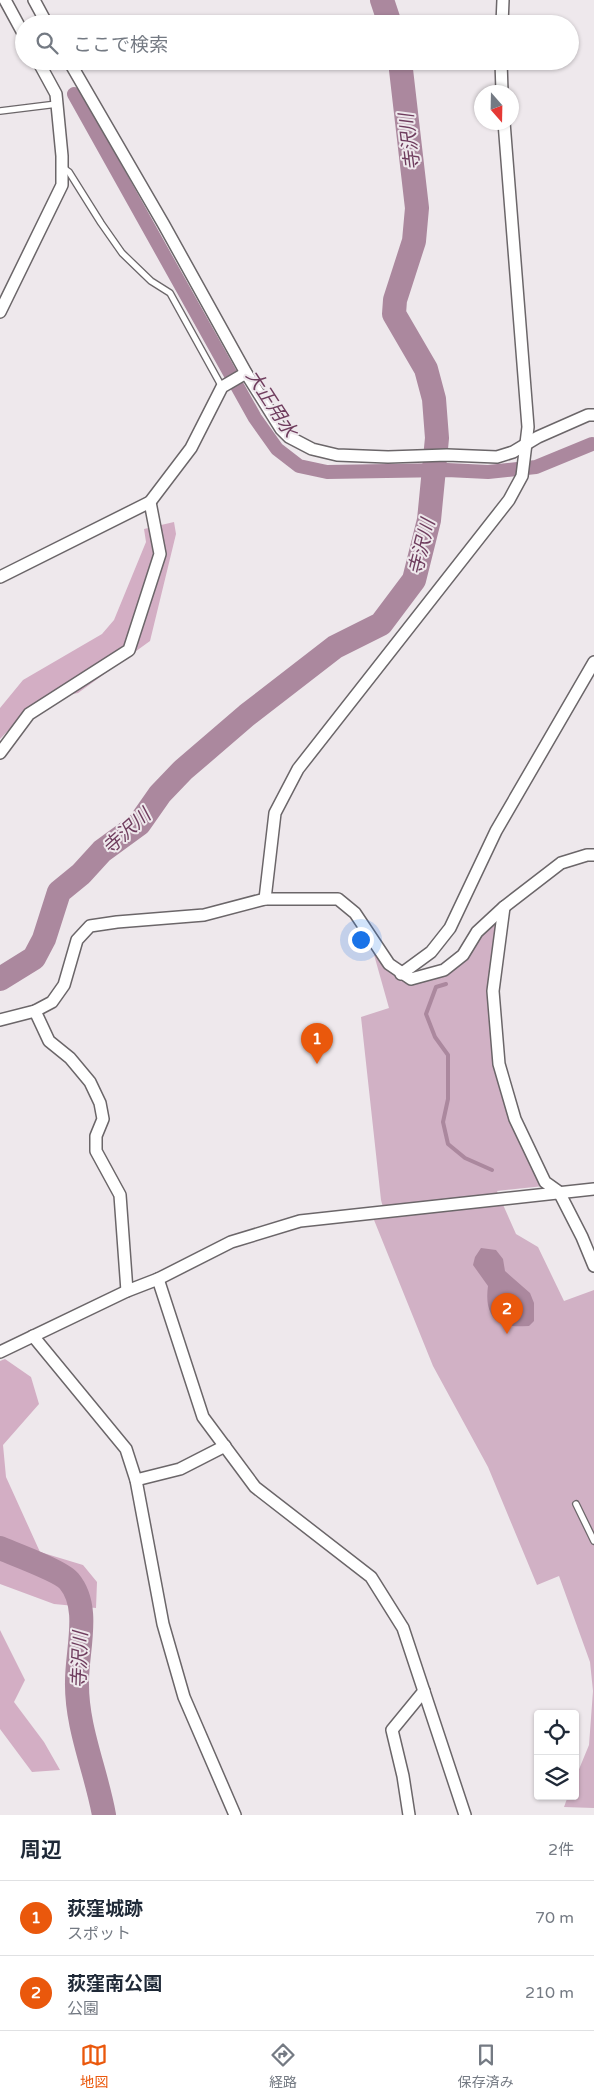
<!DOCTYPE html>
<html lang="ja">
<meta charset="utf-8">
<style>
body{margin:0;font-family:"Varela Round","Noto Sans JP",sans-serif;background:#f2f2f3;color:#1f2937}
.controls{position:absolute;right:15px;bottom:15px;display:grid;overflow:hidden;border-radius:5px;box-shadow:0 1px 4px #0004}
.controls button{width:45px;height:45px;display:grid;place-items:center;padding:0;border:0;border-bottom:1px solid #e0e1e3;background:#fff;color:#1f2937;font:25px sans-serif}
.compass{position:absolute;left:474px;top:85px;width:45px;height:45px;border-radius:50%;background:#fff;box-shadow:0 1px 4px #0004;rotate:160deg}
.you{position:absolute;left:360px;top:939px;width:18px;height:18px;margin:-12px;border:4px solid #fff;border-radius:50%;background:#1a73e8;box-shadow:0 0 0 8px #1a73e833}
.badge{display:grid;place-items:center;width:32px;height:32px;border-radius:50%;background:#ea580c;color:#fff;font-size:16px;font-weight:700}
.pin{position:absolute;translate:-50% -41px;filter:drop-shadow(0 1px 2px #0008)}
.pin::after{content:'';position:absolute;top:26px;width:18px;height:15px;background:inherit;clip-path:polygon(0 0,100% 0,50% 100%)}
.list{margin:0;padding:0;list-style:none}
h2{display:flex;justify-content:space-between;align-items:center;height:65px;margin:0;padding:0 20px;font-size:21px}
h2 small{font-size:16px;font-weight:400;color:#747a83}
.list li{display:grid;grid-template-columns:32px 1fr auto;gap:15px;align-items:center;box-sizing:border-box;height:75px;padding:0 20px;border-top:1px solid #e0e1e3}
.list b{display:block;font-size:19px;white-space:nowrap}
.list p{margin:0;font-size:16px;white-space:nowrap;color:#747a83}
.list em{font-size:16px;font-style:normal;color:#747a83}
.icon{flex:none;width:28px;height:28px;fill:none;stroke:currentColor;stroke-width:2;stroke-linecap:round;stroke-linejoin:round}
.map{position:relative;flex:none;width:594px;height:1815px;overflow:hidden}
.search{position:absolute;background:#fff;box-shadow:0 1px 4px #0004;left:15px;right:15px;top:15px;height:55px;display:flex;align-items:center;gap:12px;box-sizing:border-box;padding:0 18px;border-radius:28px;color:#747a83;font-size:19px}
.sheet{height:215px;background:#fff}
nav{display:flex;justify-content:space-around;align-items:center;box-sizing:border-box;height:70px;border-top:1px solid #e0e1e3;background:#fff;font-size:14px;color:#747a83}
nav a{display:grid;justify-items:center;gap:2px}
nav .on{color:#ea580c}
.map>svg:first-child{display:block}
.green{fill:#d1b1c5}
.forest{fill:#d3aec4}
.water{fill:#ab889e}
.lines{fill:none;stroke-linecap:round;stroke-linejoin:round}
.stream{stroke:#ab889e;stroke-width:4}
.canal{stroke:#ab889e;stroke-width:14}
.river{stroke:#ab889e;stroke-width:24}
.lane-casing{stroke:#6b6669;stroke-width:8}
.street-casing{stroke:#6b6669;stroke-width:14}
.lane{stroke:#fff;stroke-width:5.5}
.street{stroke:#fff;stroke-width:11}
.labels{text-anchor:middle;stroke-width:4;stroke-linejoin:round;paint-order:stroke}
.water-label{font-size:19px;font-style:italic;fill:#6f3d5e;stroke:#eee8ec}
</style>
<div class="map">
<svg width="594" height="1815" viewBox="0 0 594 1815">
<rect width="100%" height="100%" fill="#eee8ec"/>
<polygon class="green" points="495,923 498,925 495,1068 544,1186 497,1191 516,1234 538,1247 564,1301 594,1290 594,1808 564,1807 568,1796 575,1796 575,1779 589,1745 593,1691 590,1662 559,1576 537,1585 488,1467 433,1366 374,1220 386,1218 381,1200 361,1017 389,1008 371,944 409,984 450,973 470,953 480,934"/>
<g class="forest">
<polygon points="174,522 176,534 150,641 78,693 37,701 0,739 0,708 23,680 102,634 114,620 146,542 144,529"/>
<polygon points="5,1359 31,1377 39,1404 3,1445 6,1477 40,1552 83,1565 97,1582 96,1608 54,1604 0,1584 0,1361"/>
<polygon points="0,1630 25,1680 14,1702 44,1742 60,1770 32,1772 0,1729"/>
</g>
<path class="water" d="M 481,1248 L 496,1250 L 503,1259 L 505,1271 L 530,1293 L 534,1303 L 534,1321 L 529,1326 C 521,1326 511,1327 504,1325 C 487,1318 486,1301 488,1286 L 473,1265 L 475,1257 Z"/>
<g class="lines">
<polyline class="stream" points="446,984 436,987 426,1014 435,1037 448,1055 448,1099 443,1122 448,1144 465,1158 492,1170"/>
<polyline class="canal" points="74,94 255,418 277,449 299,466 327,472 447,470 488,472 536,467 592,444"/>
<g class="river">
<polyline points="382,0 390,24"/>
<polyline points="0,979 34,958 44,939 59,892 81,874 102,851 139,824 160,794 183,770 247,715 335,647 381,624 414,580 429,520 437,438 434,399 426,369 394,314 395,300 414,241 417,208 400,61"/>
<path d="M 0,1548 C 14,1554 61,1571 69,1581 C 91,1607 77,1649 77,1681 C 76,1727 96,1770 104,1815"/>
</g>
<g class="lane-casing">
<g id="lane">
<polyline points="0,111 57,104"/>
<polyline points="62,167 69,172 101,223 122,253 151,281 170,293 222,387"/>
<polyline points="576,1504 594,1541"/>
</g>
</g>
<g class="street-casing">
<g id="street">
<polyline points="5,0 24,35"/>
<polyline points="34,0 47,24"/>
<polyline points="502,24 503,0"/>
<polyline points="69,61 164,225 246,373 281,429 289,437 312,449 337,455 388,457 447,455 497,457 513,452 538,437 588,415 594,415"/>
<polyline points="501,61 502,92"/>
<polyline points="0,312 62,185 62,156 56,94 38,61"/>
<polyline points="0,577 150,502 191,448 222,387 246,373"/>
<polyline points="0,753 29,714 129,650 160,554 150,502"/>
<polyline points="265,899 275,813 298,769 509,500 522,476 528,427 504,122"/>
<polyline points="504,907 493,991 499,1064 515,1119 545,1182 559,1192 582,1237 594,1266"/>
<polyline points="401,974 431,952 450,928 496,831 594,662"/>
<polyline points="35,1011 49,1041 70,1058 90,1082 100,1103 103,1119 96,1136 96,1151 120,1195 127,1291"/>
<polyline points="0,1020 35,1011 52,1002 64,985 77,940 90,926 117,922 204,915 265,899 338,899 355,913 389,964 411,979 444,970 463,955 477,932 504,907 561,863 587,855 594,855"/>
<polyline points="158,1279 203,1417 255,1487 371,1577 403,1628 465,1815"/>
<polyline points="33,1336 126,1449 136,1480 163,1624 184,1697 235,1815"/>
<polyline points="0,1352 127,1291 158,1279 231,1242 300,1221 594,1189"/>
<polyline points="136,1480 180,1469 225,1446"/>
<polyline points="409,1815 403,1776 392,1730 424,1691"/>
</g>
</g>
<use href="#lane" class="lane"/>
<use href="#street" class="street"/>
</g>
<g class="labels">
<g class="water-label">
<text transform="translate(409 142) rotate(-97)" y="7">寺沢川</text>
<text transform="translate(272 403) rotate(57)" y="7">大正用水</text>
<text transform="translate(421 547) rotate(-76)" y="7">寺沢川</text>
<text transform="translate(126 831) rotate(-42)" y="7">寺沢川</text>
<text transform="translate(79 1660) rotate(-88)" y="7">寺沢川</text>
</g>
</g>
</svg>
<div class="controls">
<button><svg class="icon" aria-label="locate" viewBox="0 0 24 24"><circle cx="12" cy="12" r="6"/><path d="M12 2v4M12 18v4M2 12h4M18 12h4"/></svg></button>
<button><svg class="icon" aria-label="layers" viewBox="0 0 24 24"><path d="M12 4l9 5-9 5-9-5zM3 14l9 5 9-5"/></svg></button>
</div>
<svg class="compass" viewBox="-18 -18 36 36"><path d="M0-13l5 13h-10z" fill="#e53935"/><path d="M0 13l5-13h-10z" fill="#747a83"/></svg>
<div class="you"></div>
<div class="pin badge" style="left:317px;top:1064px">1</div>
<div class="pin badge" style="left:507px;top:1334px">2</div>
<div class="search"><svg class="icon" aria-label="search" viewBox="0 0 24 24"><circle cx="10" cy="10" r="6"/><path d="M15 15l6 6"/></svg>ここで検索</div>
</div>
<section class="sheet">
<h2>周辺<small>2件</small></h2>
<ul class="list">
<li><span class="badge">1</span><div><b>荻窪城跡</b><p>スポット</p></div><em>70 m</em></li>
<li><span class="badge">2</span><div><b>荻窪南公園</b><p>公園</p></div><em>210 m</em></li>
</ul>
</section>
<nav>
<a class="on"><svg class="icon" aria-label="map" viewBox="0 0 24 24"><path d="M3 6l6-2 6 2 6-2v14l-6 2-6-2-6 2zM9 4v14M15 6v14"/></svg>地図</a>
<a><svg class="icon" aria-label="directions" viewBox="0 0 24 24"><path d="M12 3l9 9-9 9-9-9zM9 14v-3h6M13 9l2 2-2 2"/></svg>経路</a>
<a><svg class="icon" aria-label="saved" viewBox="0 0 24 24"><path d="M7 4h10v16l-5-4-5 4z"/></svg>保存済み</a>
</nav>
